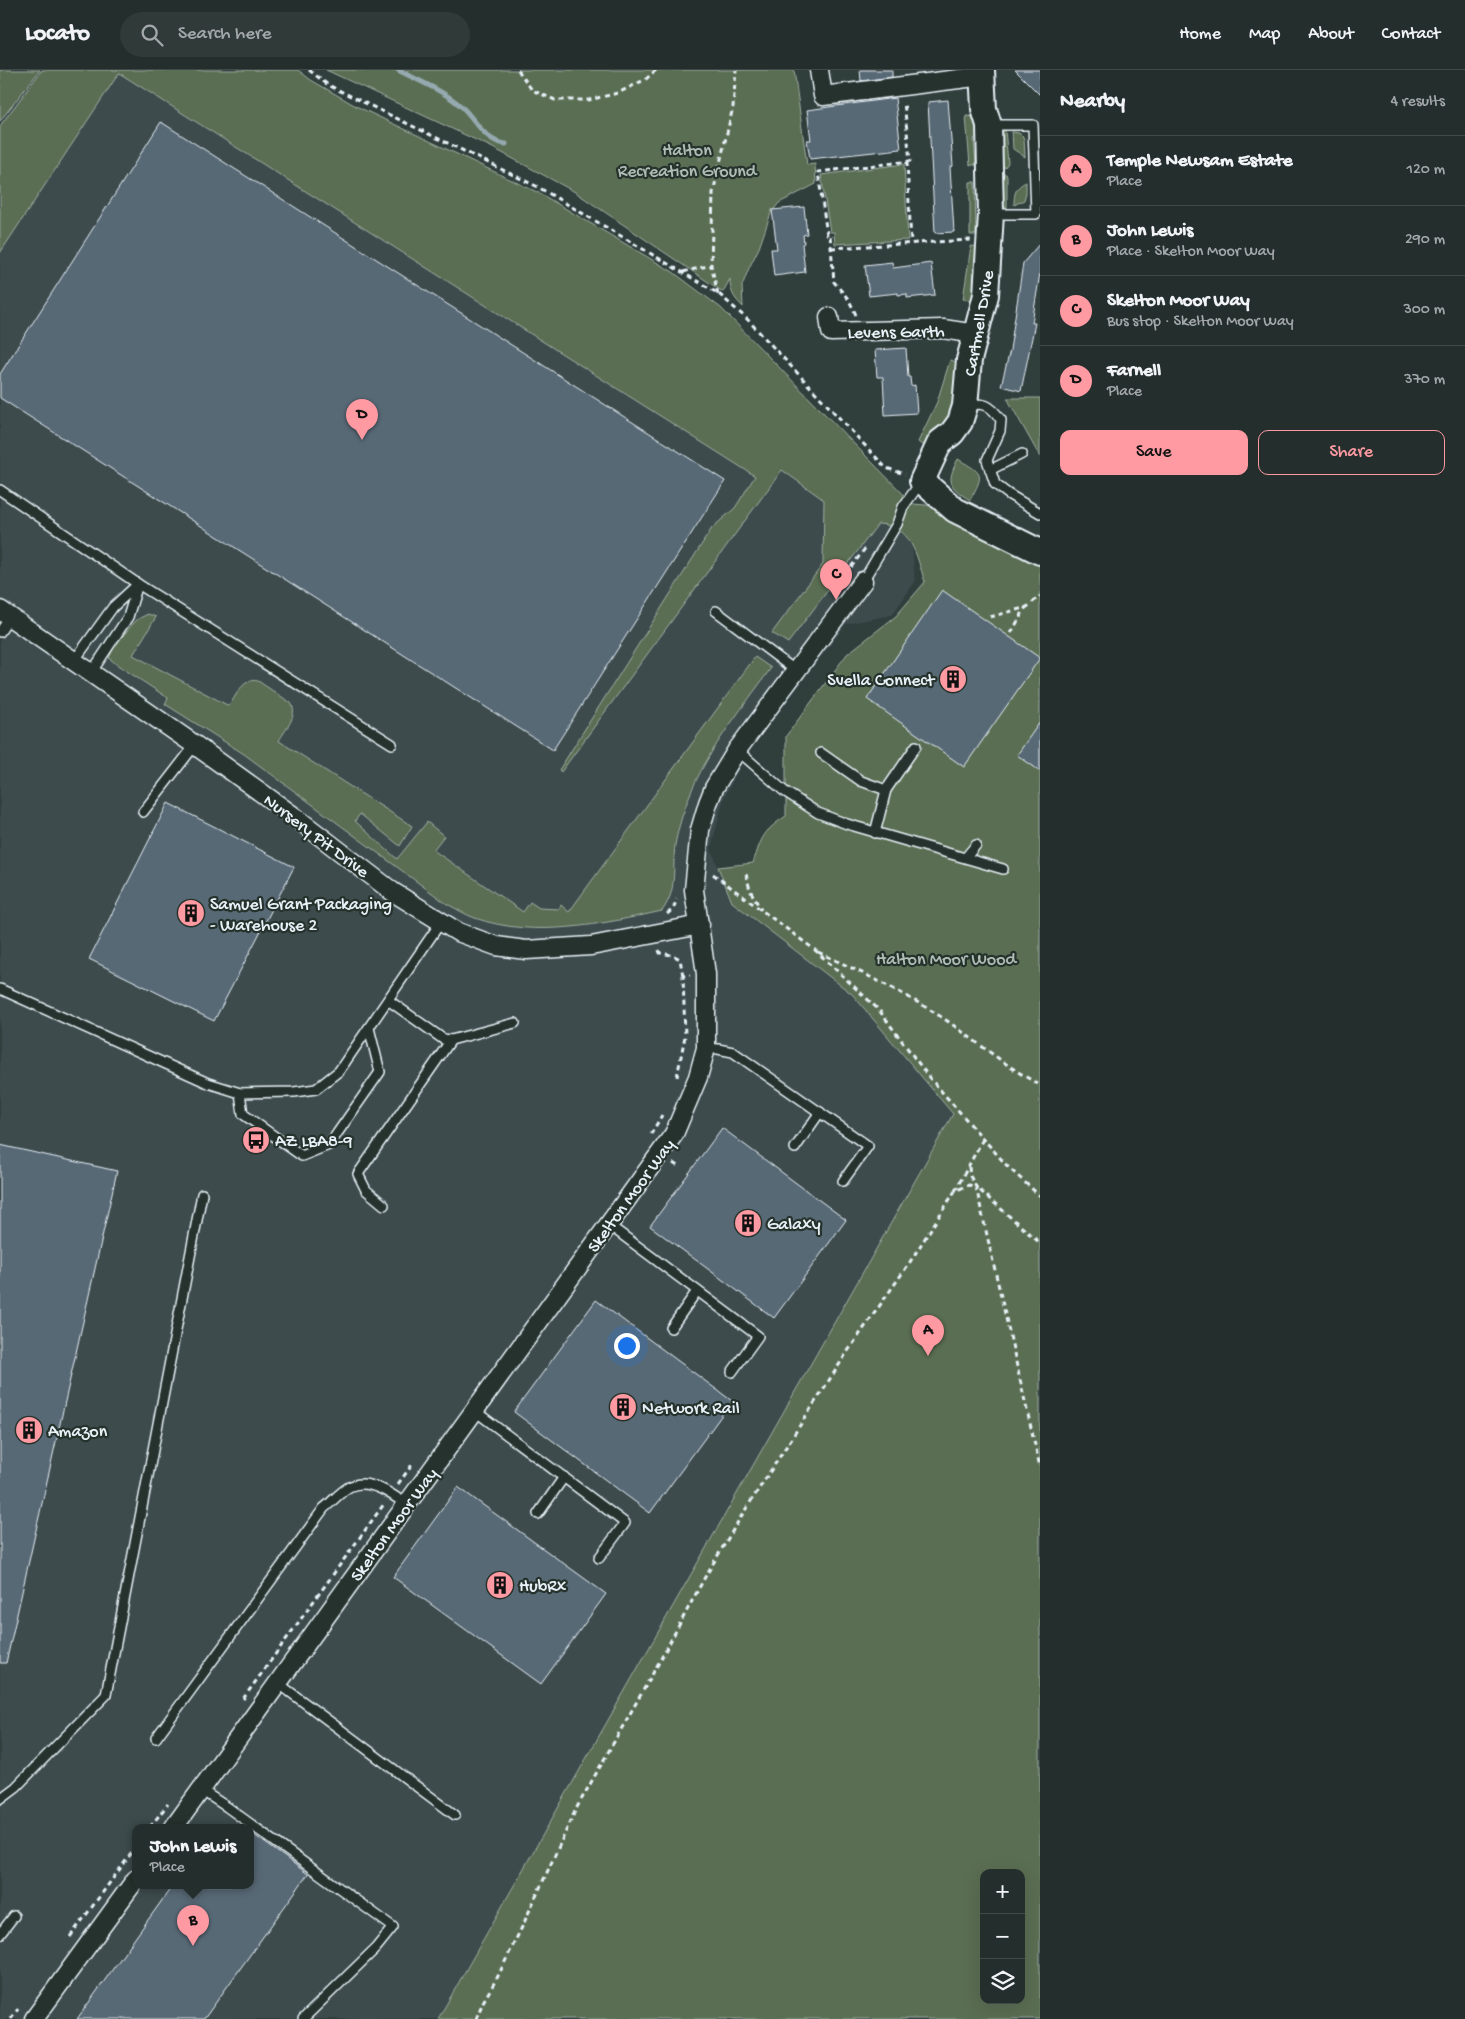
<!DOCTYPE html>
<meta charset="utf-8">
<style>
body{margin:0;font-family:"Gochi Hand",sans-serif;background:#303a39;color:#f1f3f6}
.controls{position:absolute;right:15px;bottom:15px;display:grid;overflow:hidden;border-radius:10px;box-shadow:0 5px 20px #0002}
.controls button{width:45px;height:45px;display:grid;place-items:center;padding:0;border:0;border-bottom:1px solid #414a49;background:#242e2d;color:#f1f3f6;font:25px sans-serif}
.you{position:absolute;left:626px;top:1275px;width:18px;height:18px;margin:-12px;border:4px solid #fff;border-radius:50%;background:#1a73e8;box-shadow:0 0 0 8px #1a73e833}
.badge{display:grid;place-items:center;width:32px;height:32px;border-radius:50%;background:#ff9aa2;color:#111;font-size:16px;font-weight:700}
.pin{position:absolute;translate:-50% -41px;filter:drop-shadow(0 1px 2px #0008)}
.pin::after{content:'';position:absolute;top:26px;width:18px;height:15px;background:inherit;clip-path:polygon(0 0,100% 0,50% 100%)}
.popup{position:absolute;left:132px;top:1754px;width:122px;height:65px;box-sizing:border-box;display:grid;place-content:center;border-radius:10px;background:#242e2d;filter:drop-shadow(0 1px 4px #0005);font-size:16px;white-space:nowrap;color:#a3a8aa}
.popup b{font-size:19px;color:#f1f3f6}
.popup::after{content:'';position:absolute;left:50%;top:100%;margin-left:-10px;border:10px solid transparent;border-top-color:#242e2d}
.list{margin:0;padding:0;list-style:none}
h2{display:flex;justify-content:space-between;align-items:center;height:65px;margin:0;padding:0 20px;font-size:21px}
h2 small{font-size:16px;font-weight:400;color:#a3a8aa}
.list li{display:grid;grid-template-columns:32px 1fr auto;gap:15px;align-items:center;box-sizing:border-box;height:70px;padding:0 20px;border-top:1px solid #414a49}
.list b{display:block;font-size:19px;white-space:nowrap}
.list p{margin:0;font-size:16px;white-space:nowrap;color:#a3a8aa}
.list em{font-size:16px;font-style:normal;color:#a3a8aa}
.actions{display:flex;gap:10px;padding:15px 20px}
.actions a{flex:1;padding:11px 0;border:1px solid #ff9aa2;border-radius:10px;text-align:center;font-size:18px;color:#ff9aa2}
.actions .main{background:#ff9aa2;color:#111}
.icon{flex:none;width:28px;height:28px;fill:none;stroke:currentColor;stroke-width:2;stroke-linecap:round;stroke-linejoin:round}
.map{position:relative;flex:none;width:1040px;height:1949px;overflow:hidden}
header{display:flex;align-items:center;gap:30px;box-sizing:border-box;height:70px;padding:0 25px;background:#242e2d;border-bottom:1px solid #414a49}
header strong{font-size:24px}
nav{display:flex;gap:28px;margin-inline-start:auto;font-size:18px}
.search{width:350px;height:45px;background:#303a39;display:flex;align-items:center;gap:12px;box-sizing:border-box;padding:0 18px;border-radius:28px;color:#a3a8aa;font-size:19px}
main{display:flex}
aside{flex:1;background:#242e2d}
.map>svg:first-child{display:block}
.built{fill:#3c4b4d;fill-rule:evenodd}
.green{fill:#5a6e52;stroke:#a1b0a5;fill-rule:evenodd}
.lines{fill:none;stroke-linecap:round;stroke-linejoin:round}
.stream{stroke:#95a9b0;stroke-width:5}
.building{fill:#586976;stroke:#e8f1f8}
.lane-casing{stroke:#e8f1f8;stroke-width:12}
.street-casing{stroke:#e8f1f8;stroke-width:21}
.secondary-casing{stroke:#e8f1f8;stroke-width:28}
.path{stroke:#e8f1f8;stroke-width:3;stroke-dasharray:5 4;stroke-linecap:butt}
.lane{stroke:#26332d;stroke-width:9}
.street{stroke:#26332d;stroke-width:18}
.secondary{stroke:#26332d;stroke-width:24}
.labels{text-anchor:middle;stroke-width:4.5;stroke-linejoin:round;paint-order:stroke}
.park-label{font-size:18px;fill:#afbdb6;stroke:#26332d}
.street-label{font-size:18px;fill:#e8f1f8;stroke:#26332d}
.poi-label{font-size:18px;fill:#e8f1f8;stroke:#26332d;text-anchor:start}
</style>
<header>
<strong>Locato</strong>
<div class="search"><svg class="icon" aria-label="search" viewBox="0 0 24 24"><circle cx="10" cy="10" r="6"/><path d="M15 15l6 6"/></svg>Search here</div>
<nav><a>Home</a><a>Map</a><a>About</a><a>Contact</a></nav>
</header>
<main>
<div class="map">
<svg width="1040" height="1949" viewBox="0 0 1040 1949">
<rect width="100%" height="100%" fill="#303e3c"/>
<filter id="ink" filterUnits="userSpaceOnUse"><feTurbulence type="fractalNoise" baseFrequency=".02" numOctaves="2"/><feDisplacementMap in="SourceGraphic" scale="10" xChannelSelector="R" yChannelSelector="G"/><feConvolveMatrix kernelMatrix="1 2 1 2 8 2 1 2 1" color-interpolation-filters="sRGB"/></filter>
<g filter="url(#ink)">
<path class="built" d="M 0,0 L 255,0 L 773,330 L 912,474 L 915,512 L 892,545 L 846,554 L 745,687 L 724,728 L 711,778 L 732,832 L 852,924 L 953,1044 L 438,1949 L 0,1949 ZM 136,1757 L 250,1757 L 250,1815 L 136,1815 Z"/>
<g class="green">
<polygon points="0,0 40,0 0,51"/>
<path d="M 42,0 L 298,0 L 311,10 L 356,36 L 539,123 L 673,202 L 721,238 L 913,434 L 938,436 L 1040,489 L 1040,1949 L 438,1949 L 953,1044 L 852,924 L 732,832 L 718,797 L 753,793 C 762,767 762,762 786,746 L 786,666 L 847,584 L 896,546 L 925,512 C 916,485 912,455 878,454 L 788,573 L 772,563 L 823,494 L 824,430 L 782,400 L 561,702 L 559,700 L 712,458 L 735,438 L 755,406 L 119,3 L 0,183 L 0,56 ZM 984,1803 L 1021,1803 L 1021,1930 L 984,1930 Z"/>
<path d="M 326,0 L 794,0 L 807,95 L 815,94 L 816,114 L 779,133 L 771,143 L 759,178 L 749,198 L 742,216 L 743,237 C 734,228 730,222 730,209 L 723,222 L 575,122 L 493,78 Z"/>
<polygon points="966,46 977,47 978,66 974,69 976,95 970,95"/>
<polygon points="1005,59 1008,93 1005,97 999,99 1000,61"/>
<polygon points="1012,62 1019,63 1024,68 1025,87 1013,79"/>
<polygon points="904,94 908,170 835,174 834,162 830,162 821,105"/>
<polygon points="1000,103 1006,104 1007,107 1007,138 1001,135"/>
<polygon points="970,112 975,112 976,165 970,165"/>
<path d="M 1026,112 L 1026,123 L 1024,130 L 1014,135 C 1014,124 1015,117 1026,112 Z"/>
<polygon points="971,176 981,177 974,231 963,229"/>
<polygon points="950,290 960,293 955,316 953,347 931,365 926,374 922,375 918,372 937,332"/>
<polygon points="1007,328 1040,328 1040,387"/>
<path d="M 958,389 C 983,404 985,403 970,430 C 949,417 946,412 958,389 Z"/>
<path d="M 148,544 L 156,547 L 133,585 L 229,636 C 236,626 243,607 258,611 L 291,633 C 299,646 285,659 279,671 L 412,756 L 400,776 L 360,744 L 355,751 L 397,789 L 427,752 L 444,766 L 433,780 L 523,842 L 530,832 L 539,838 L 559,839 L 561,835 L 569,842 L 755,587 L 771,598 C 740,642 702,686 685,738 C 681,749 677,763 675,775 C 672,800 678,819 662,841 C 603,854 534,869 475,848 C 466,845 457,839 447,834 L 244,684 L 165,634 L 168,628 L 116,594 L 109,588 L 114,577 L 130,557 L 138,549 Z"/>
</g>
<g class="lines">
<path class="stream" d="M 398,0 C 419,11 444,21 462,37 C 476,50 485,72 506,74"/>
</g>
<g class="building">
<polygon points="860,0 892,0 892,7 861,11"/>
<polygon points="1015,0 1040,0 1040,25"/>
<polygon points="895,28 901,79 810,89 807,70 811,70 807,40"/>
<polygon points="948,30 953,96 950,97 954,162 935,163 928,32"/>
<polygon points="161,52 725,411 553,680 0,328 0,304"/>
<polygon points="804,137 807,164 803,165 804,173 802,174 805,202 774,206 771,179 777,179 772,140"/>
<polygon points="1040,173 1040,203 1032,253 1035,253 1021,321 1001,316 1010,280 1023,193"/>
<polygon points="892,192 893,198 931,193 935,225 907,228 907,224 898,225 898,223 869,226 865,195"/>
<polygon points="906,278 908,307 910,307 911,316 915,315 917,343 885,345 883,307 877,307 875,280"/>
<polygon points="942,520 1040,588 964,697 867,629"/>
<polygon points="1040,652 1040,701 1017,685"/>
<polygon points="168,733 294,797 214,951 89,889"/>
<polygon points="722,1058 846,1150 774,1248 650,1156"/>
<polygon points="0,1075 117,1101 6,1593 0,1593"/>
<polygon points="596,1230 732,1331 650,1443 514,1342"/>
<polygon points="458,1417 606,1524 541,1614 393,1507"/>
<polygon points="250,1762 308,1804 204,1949 77,1949 173,1815 250,1815"/>
</g>
<g class="lines">
<g class="lane-casing">
<g id="lane">
<polyline points="989,55 1033,55 1036,144 992,144"/>
<path d="M 965,336 C 984,332 990,334 1001,350 L 1000,361 L 987,390 L 995,414 L 1008,424 L 1040,443"/>
<polyline points="990,400 1022,384"/>
<polyline points="0,420 138,514 392,674"/>
<polyline points="863,511 897,454 903,437 921,412"/>
<polyline points="716,541 796,601"/>
<polyline points="0,562 10,547"/>
<polyline points="74,591 113,537 138,514 128,547 91,603"/>
<polyline points="737,680 784,721 818,743 847,754 1003,799"/>
<polyline points="821,683 861,711 886,720"/>
<polyline points="143,742 195,675"/>
<polyline points="875,763 886,720 916,676"/>
<polyline points="966,787 976,775"/>
<polyline points="0,919 208,1013 240,1023 294,1022 316,1019 339,1001 441,852"/>
<polyline points="388,930 443,969 451,970 515,953"/>
<polyline points="706,978 718,979 733,982 868,1076 843,1111"/>
<polyline points="240,1023 243,1044 302,1086 329,1075 380,1002 369,958"/>
<polyline points="795,1078 820,1042"/>
<polyline points="384,1135 366,1120 358,1104 451,970"/>
<polyline points="609,1155 758,1266 732,1302"/>
<polyline points="671,1258 697,1221"/>
<polyline points="475,1341 625,1453 599,1488"/>
<polyline points="538,1444 564,1407"/>
<polyline points="278,1613 455,1745"/>
<path d="M 156,1668 L 324,1438 C 332,1432 340,1422 349,1417 C 368,1407 392,1424 407,1435"/>
<polyline points="201,1720 227,1737 393,1857 376,1878 303,1949"/>
<polyline points="0,1729 16,1717 106,1625 202,1124"/>
<polyline points="0,1864 14,1846"/>
</g>
</g>
<g class="street-casing">
<g id="street">
<polyline points="819,0 823,26 983,6"/>
<polyline points="829,247 831,262 943,259 976,264"/>
<polyline points="0,540 195,675 295,747 393,822 458,862 496,876 526,880 591,876 700,855"/>
<polyline points="174,1757 674,1064 698,1007 706,978 706,904 694,820 700,760 708,733 714,718 737,680 863,511"/>
<polyline points="34,1949 136,1809"/>
</g>
</g>
<g class="secondary-casing">
<polyline id="secondary" points="982,0 984,39 989,55 991,144 986,225 969,290 965,336 960,352 952,363 940,372 922,411 955,440 1040,482"/>
</g>
<g class="path">
<polyline points="309,0 328,15 538,117 719,224 747,249 886,398 905,404"/>
<polyline points="518,0 532,20 555,30 589,30 618,23 646,9 656,0"/>
<polyline points="907,92 911,173"/>
<polyline points="831,178 971,170"/>
<polyline points="683,202 711,195"/>
<polyline points="718,224 711,195 713,123 733,37 736,0"/>
<polyline points="856,245 849,230 834,212 830,165 827,165 818,102 910,91 904,32"/>
<polyline points="851,497 867,476"/>
<polyline points="990,547 1027,537 1040,526"/>
<polyline points="1011,563 1026,537"/>
<polyline points="713,804 815,880 879,940 928,1006 1009,1098 1040,1126"/>
<polyline points="746,804 750,820 761,840"/>
<polyline points="667,844 673,839 677,829"/>
<polyline points="659,880 660,883 672,885 680,889 683,906"/>
<path d="M 818,882 C 861,902 903,922 943,948 C 975,970 1005,996 1040,1015"/>
<polyline points="677,1007 685,966 683,906 690,905"/>
<polyline points="651,1064 662,1045"/>
<polyline points="983,1069 955,1121 969,1115 976,1117 1040,1397"/>
<polyline points="673,1093 679,1097"/>
<polyline points="969,1097 970,1106 976,1117 1040,1173"/>
<polyline points="398,1414 412,1395"/>
<polyline points="243,1629 384,1434"/>
<polyline points="150,1757 168,1734"/>
<polyline points="70,1867 136,1777"/>
<polyline points="11,1949 18,1939"/>
<polyline points="476,1949 483,1932 497,1908 522,1857 576,1739 657,1596 705,1507 742,1445 848,1281 908,1195 955,1121"/>
</g>
<use href="#lane" class="lane"/>
<use href="#street" class="street"/>
<use href="#secondary" class="secondary"/>
</g>
</g>
<defs>
<g id="building-disc" transform="scale(1.4375)"><circle r="9.5" fill="#ff9aa2" stroke="#26332d"/><path d="M-4-6H4V6H1V3H-1V6H-4ZM-2.5-4.3h1.7v1.8h-1.7ZM.8-4.3h1.7v1.8H.8ZM-2.5-1h1.7V.8h-1.7ZM.8-1h1.7V.8H.8Z" fill="#111"/></g>
<g id="bus-disc" transform="scale(1.4375)"><circle r="9.5" fill="#ff9aa2" stroke="#26332d"/><path d="M-5-6H5V4H4V6H2V4H-2V6H-4V4H-5ZM-3.5-4V0h7V-4ZM-3.5 1.2v1.5H-2V1.2ZM2 1.2v1.5H3.5V1.2Z" fill="#111"/></g>
</defs>
<g fill-rule="evenodd">
<use href="#building-disc" x="953" y="609"/>
<use href="#building-disc" x="191" y="843"/>
<use href="#bus-disc" x="256" y="1070"/>
<use href="#building-disc" x="748" y="1153"/>
<use href="#building-disc" x="623" y="1337"/>
<use href="#building-disc" x="29" y="1360"/>
<use href="#building-disc" x="500" y="1515"/>
</g>
<g class="labels">
<g class="park-label">
<text x="687" y="85">Halton<tspan x="687" dy="21">Recreation Ground</tspan></text>
<text x="946" y="894">Halton Moor Wood</text>
</g>
<g class="street-label">
<text transform="translate(978 253) rotate(-80)" y="6">Cartmell Drive</text>
<text transform="translate(896 261) rotate(-1)" y="6">Levens Garth</text>
<text transform="translate(317 765) rotate(37)" y="6">Nursery Pit Drive</text>
<text transform="translate(630 1125) rotate(-54)" y="6">Skelton Moor Way</text>
<text transform="translate(393 1454) rotate(-54)" y="6">Skelton Moor Way</text>
</g>
<g class="poi-label">
<text x="934" y="615" text-anchor="end">Svella Connect</text>
<text x="210" y="839">Samuel Grant Packaging<tspan x="210" dy="21">- Warehouse 2</tspan></text>
<text x="275" y="1076">AZ LBA8-9</text>
<text x="767" y="1159">Galaxy</text>
<text x="642" y="1343">Network Rail</text>
<text x="48" y="1366">Amazon</text>
<text x="519" y="1521">HubRx</text>
</g>
</g>
</svg>
<div class="controls">
<button>+</button>
<button>−</button>
<button><svg class="icon" aria-label="layers" viewBox="0 0 24 24"><path d="M12 4l9 5-9 5-9-5zM3 14l9 5 9-5"/></svg></button>
</div>
<div class="you"></div>
<div class="pin badge" style="left:928px;top:1286px">A</div>
<div class="pin badge" style="left:193px;top:1876px">B</div>
<div class="popup"><b>John Lewis</b>Place</div>
<div class="pin badge" style="left:836px;top:530px">C</div>
<div class="pin badge" style="left:362px;top:370px">D</div>
</div>
<aside>
<h2>Nearby<small>4 results</small></h2>
<ul class="list">
<li><span class="badge">A</span><div><b>Temple Newsam Estate</b><p>Place</p></div><em>120 m</em></li>
<li><span class="badge">B</span><div><b>John Lewis</b><p>Place · Skelton Moor Way</p></div><em>290 m</em></li>
<li><span class="badge">C</span><div><b>Skelton Moor Way</b><p>Bus stop · Skelton Moor Way</p></div><em>300 m</em></li>
<li><span class="badge">D</span><div><b>Farnell</b><p>Place</p></div><em>370 m</em></li>
</ul>
<div class="actions"><a class="main">Save</a><a>Share</a></div>
</aside>
</main>
